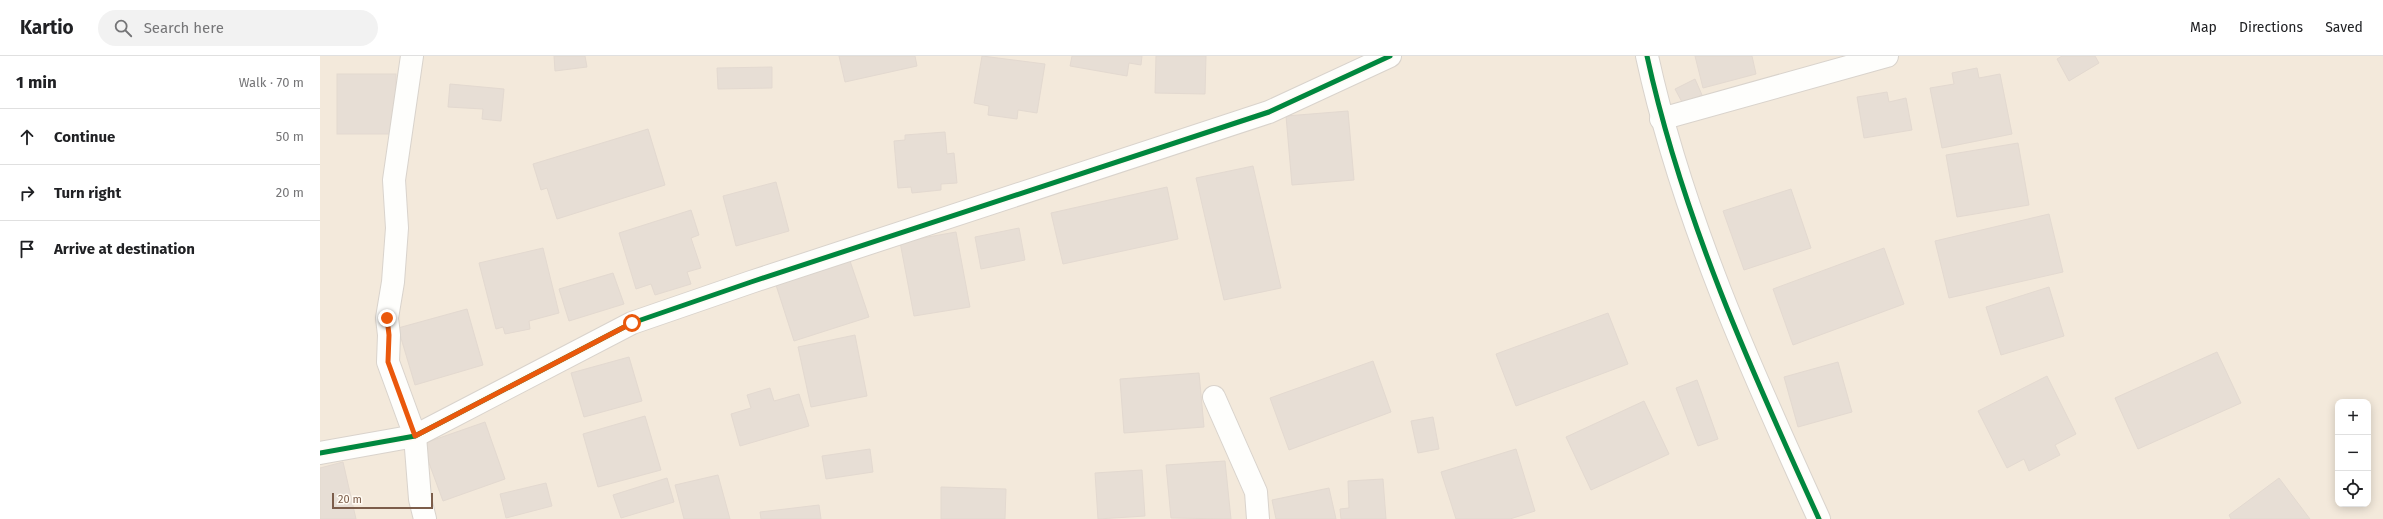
<!DOCTYPE html>
<meta charset="utf-8">
<style>
body{margin:0;font-family:"Fira Sans",sans-serif;background:#f2f2f2;color:#202124}
.controls{position:absolute;right:12px;bottom:12px;display:grid;overflow:hidden;border-radius:8px;box-shadow:0 2px 10px #0003}
.controls button{width:36px;height:36px;display:grid;place-items:center;padding:0;border:0;border-bottom:1px solid #e0e0e0;background:#fff;color:#202124;font:20px sans-serif}
.scale{position:absolute;left:12px;bottom:10px;width:101px;box-sizing:border-box;padding-left:4px;border:2px solid #7c5d4a;border-top:0;font-size:11px;line-height:14px;white-space:nowrap;color:#7c5d4a;-webkit-text-stroke:3px #fffaf2;paint-order:stroke}
.stop{position:absolute;width:12px;height:12px;margin:-9px;border:3px solid #ea580c;border-radius:50%;background:#fff}
.stop.end{background:#ea580c;border-color:#fff;box-shadow:0 1px 4px #0008}
.list{margin:0;padding:0;list-style:none}
h2{display:flex;justify-content:space-between;align-items:center;height:52px;margin:0;padding:0 16px;font-size:17px}
h2 small{font-size:13px;font-weight:400;color:#757577}
.list li{display:grid;grid-template-columns:26px 1fr auto;gap:12px;align-items:center;box-sizing:border-box;height:56px;padding:0 16px;border-top:1px solid #e0e0e0}
.list b{display:block;font-size:15px;white-space:nowrap}
.list em{font-size:13px;font-style:normal;color:#757577}
.icon{flex:none;width:22px;height:22px;fill:none;stroke:currentColor;stroke-width:2;stroke-linecap:round;stroke-linejoin:round}
.map{position:relative;flex:none;width:2063px;height:463px;overflow:hidden}
header{display:flex;align-items:center;gap:24px;box-sizing:border-box;height:56px;padding:0 20px;background:#fff;border-bottom:1px solid #e0e0e0}
header strong{font-size:19px}
nav{display:flex;gap:22px;margin-inline-start:auto;font-size:14px}
.search{width:280px;height:36px;background:#f2f2f2;display:flex;align-items:center;gap:10px;box-sizing:border-box;padding:0 14px;border-radius:22px;color:#757577;font-size:15px}
main{display:flex}
aside{flex:1;background:#fff}
.map>svg:first-child{display:block}
.residential{fill:#f3e9db;fill-rule:evenodd}
.building{fill:#e7ded5;stroke:#e3d9d0}
.lines{fill:none;stroke-linecap:round;stroke-linejoin:round}
.minor-casing{stroke:#d9d3cc;stroke-width:24}
.minor{stroke:#fefefc;stroke-width:22}
.cycleway-casing{stroke:#fffaf2;stroke-width:8}
.cycleway{stroke:#00873e;stroke-width:5}
.route{stroke:#ea580c;stroke-width:5}
</style>
<header>
<strong>Kartio</strong>
<div class="search"><svg class="icon" aria-label="search" viewBox="0 0 24 24"><circle cx="10" cy="10" r="6"/><path d="M15 15l6 6"/></svg>Search here</div>
<nav><a>Map</a><a>Directions</a><a>Saved</a></nav>
</header>
<main>
<aside>
<h2>1 min<small>Walk · 70 m</small></h2>
<ul class="list">
<li><svg class="icon" aria-label="ahead" viewBox="0 0 24 24"><path d="M12 20V5M6 11l6-6 6 6"/></svg><div><b>Continue</b></div><em>50 m</em></li>
<li><svg class="icon" aria-label="right" viewBox="0 0 24 24"><path d="M7 20v-9h11M14 6l5 5-5 5"/></svg><div><b>Turn right</b></div><em>20 m</em></li>
<li><svg class="icon" aria-label="arrive" viewBox="0 0 24 24"><path d="M6 21V4h12l-3 4 3 4H6"/></svg><div><b>Arrive at destination</b></div></li>
</ul>
</aside>
<div class="map">
<svg width="2063" height="463" viewBox="0 0 2063 463">
<rect width="100%" height="100%" fill="#faf6ee"/>
<path class="residential" d="M 0,0 L 2063,0 L 2063,463 L 0,463 ZM 2018,346 L 2048,346 L 2048,448 L 2018,448 Z"/>
<g class="building">
<polygon points="234,0 265,0 267,11 235,15"/>
<polygon points="519,0 595,0 597,10 525,26"/>
<polygon points="662,0 725,8 717,57 698,54 697,63 668,59 669,50 654,47"/>
<polygon points="752,0 822,0 821,9 809,7 807,20 750,10"/>
<polygon points="836,0 886,0 885,38 835,37"/>
<polygon points="1375,0 1432,0 1436,18 1383,32"/>
<polygon points="1742,0 1775,0 1779,7 1749,25 1737,3"/>
<polygon points="452,11 452,32 398,33 397,12"/>
<polygon points="1657,12 1659,22 1680,18 1692,78 1622,92 1610,32 1634,28 1632,17"/>
<rect x="17" y="18" width="59" height="60"/>
<polygon points="1375,23 1382,39 1363,48 1355,33"/>
<polygon points="130,28 184,33 181,65 162,63 163,53 128,51"/>
<polygon points="1567,36 1569,46 1586,42 1592,74 1544,82 1537,41"/>
<polygon points="1028,55 1034,124 972,129 966,60"/>
<polygon points="328,73 345,129 237,163 227,132 221,134 213,108"/>
<polygon points="625,76 627,98 634,97 637,127 621,128 621,134 592,137 591,131 578,132 574,85 585,84 585,79"/>
<polygon points="1698,87 1709,149 1637,161 1626,99"/>
<polygon points="933,110 961,232 904,244 876,122"/>
<polygon points="456,126 469,175 416,190 403,140"/>
<polygon points="847,131 858,183 743,208 731,157"/>
<polygon points="1471,133 1491,192 1424,214 1403,155"/>
<polygon points="371,154 379,179 371,182 381,212 367,216 371,228 335,239 331,228 316,233 299,177"/>
<polygon points="1729,158 1743,216 1629,242 1615,185"/>
<polygon points="699,172 705,204 661,213 655,181"/>
<polygon points="636,176 650,251 594,260 580,186"/>
<polygon points="223,192 239,257 209,265 210,273 185,278 183,271 176,273 159,207"/>
<polygon points="1564,192 1584,248 1473,289 1453,233"/>
<polygon points="530,205 549,261 474,285 456,229"/>
<polygon points="293,217 304,248 249,265 239,233"/>
<polygon points="1729,231 1744,280 1681,299 1666,251"/>
<polygon points="147,253 163,309 95,329 78,272"/>
<polygon points="1288,257 1308,308 1196,350 1176,298"/>
<polygon points="535,279 547,340 491,351 478,291"/>
<polygon points="1897,296 1921,347 1818,393 1795,342"/>
<polygon points="309,301 322,345 264,361 251,317"/>
<polygon points="1053,305 1071,356 969,394 950,342"/>
<polygon points="1518,306 1532,356 1478,371 1464,321"/>
<polygon points="879,317 884,371 804,377 800,323"/>
<polygon points="1727,320 1756,378 1735,389 1740,399 1709,415 1704,403 1687,412 1658,355"/>
<polygon points="1377,324 1398,383 1378,390 1356,332"/>
<polygon points="450,332 454,345 479,338 489,370 420,390 411,358 431,352 427,339"/>
<polygon points="1324,345 1349,398 1271,434 1246,381"/>
<polygon points="325,360 341,414 278,431 263,378"/>
<polygon points="1113,361 1119,393 1098,397 1091,365"/>
<polygon points="165,366 185,423 123,445 102,388"/>
<polygon points="550,393 553,416 506,423 502,400"/>
<polygon points="1196,393 1215,455 1190,463 1136,463 1121,416"/>
<polygon points="905,405 911,463 851,462 846,409"/>
<polygon points="23,406 36,463 0,463 0,412"/>
<polygon points="822,414 825,460 778,463 775,417"/>
<polygon points="398,419 410,463 364,463 355,429"/>
<polygon points="347,422 354,446 301,462 293,439"/>
<polygon points="1959,422 1990,463 1911,463 1909,459"/>
<polygon points="1063,423 1066,463 1021,463 1020,453 1029,452 1028,425"/>
<polygon points="226,427 232,450 186,462 180,438"/>
<polygon points="621,431 686,433 685,463 621,463"/>
<polygon points="1009,432 1016,463 956,463 952,444"/>
<polygon points="499,449 501,463 441,463 440,456"/>
</g>
<g class="lines">
<g class="minor-casing">
<g id="minor">
<polyline points="92,0 74,124 77,172 73,226 67,262 69,279 68,306 95,380 100,443 105,463"/>
<path d="M 1327,0 C 1362,161 1431,314 1499,463"/>
<polyline points="1341,63 1567,0"/>
<polyline points="894,341 936,436 938,463"/>
<polyline points="0,397 95,380 312,267 431,226 949,56 1070,0"/>
</g>
</g>
<use href="#minor" class="minor"/>
<g class="cycleway-casing">
<g id="cycleway">
<path d="M 1327,0 C 1362,161 1431,314 1499,463"/>
<polyline points="0,397 95,380 312,267 431,226 949,56 1070,0"/>
</g>
</g>
<use href="#cycleway" class="cycleway"/>
</g>
<g class="lines">
<polyline class="route" points="67,262 69,279 68,306 95,380 312,267"/>
</g>
</svg>
<div class="controls">
<button>+</button>
<button>−</button>
<button><svg class="icon" aria-label="locate" viewBox="0 0 24 24"><circle cx="12" cy="12" r="6"/><path d="M12 2v4M12 18v4M2 12h4M18 12h4"/></svg></button>
</div>
<div class="scale">20 m</div>
<div class="stop" style="left:312px;top:267px"></div>
<div class="stop end" style="left:67px;top:262px"></div>
</div>
</main>
